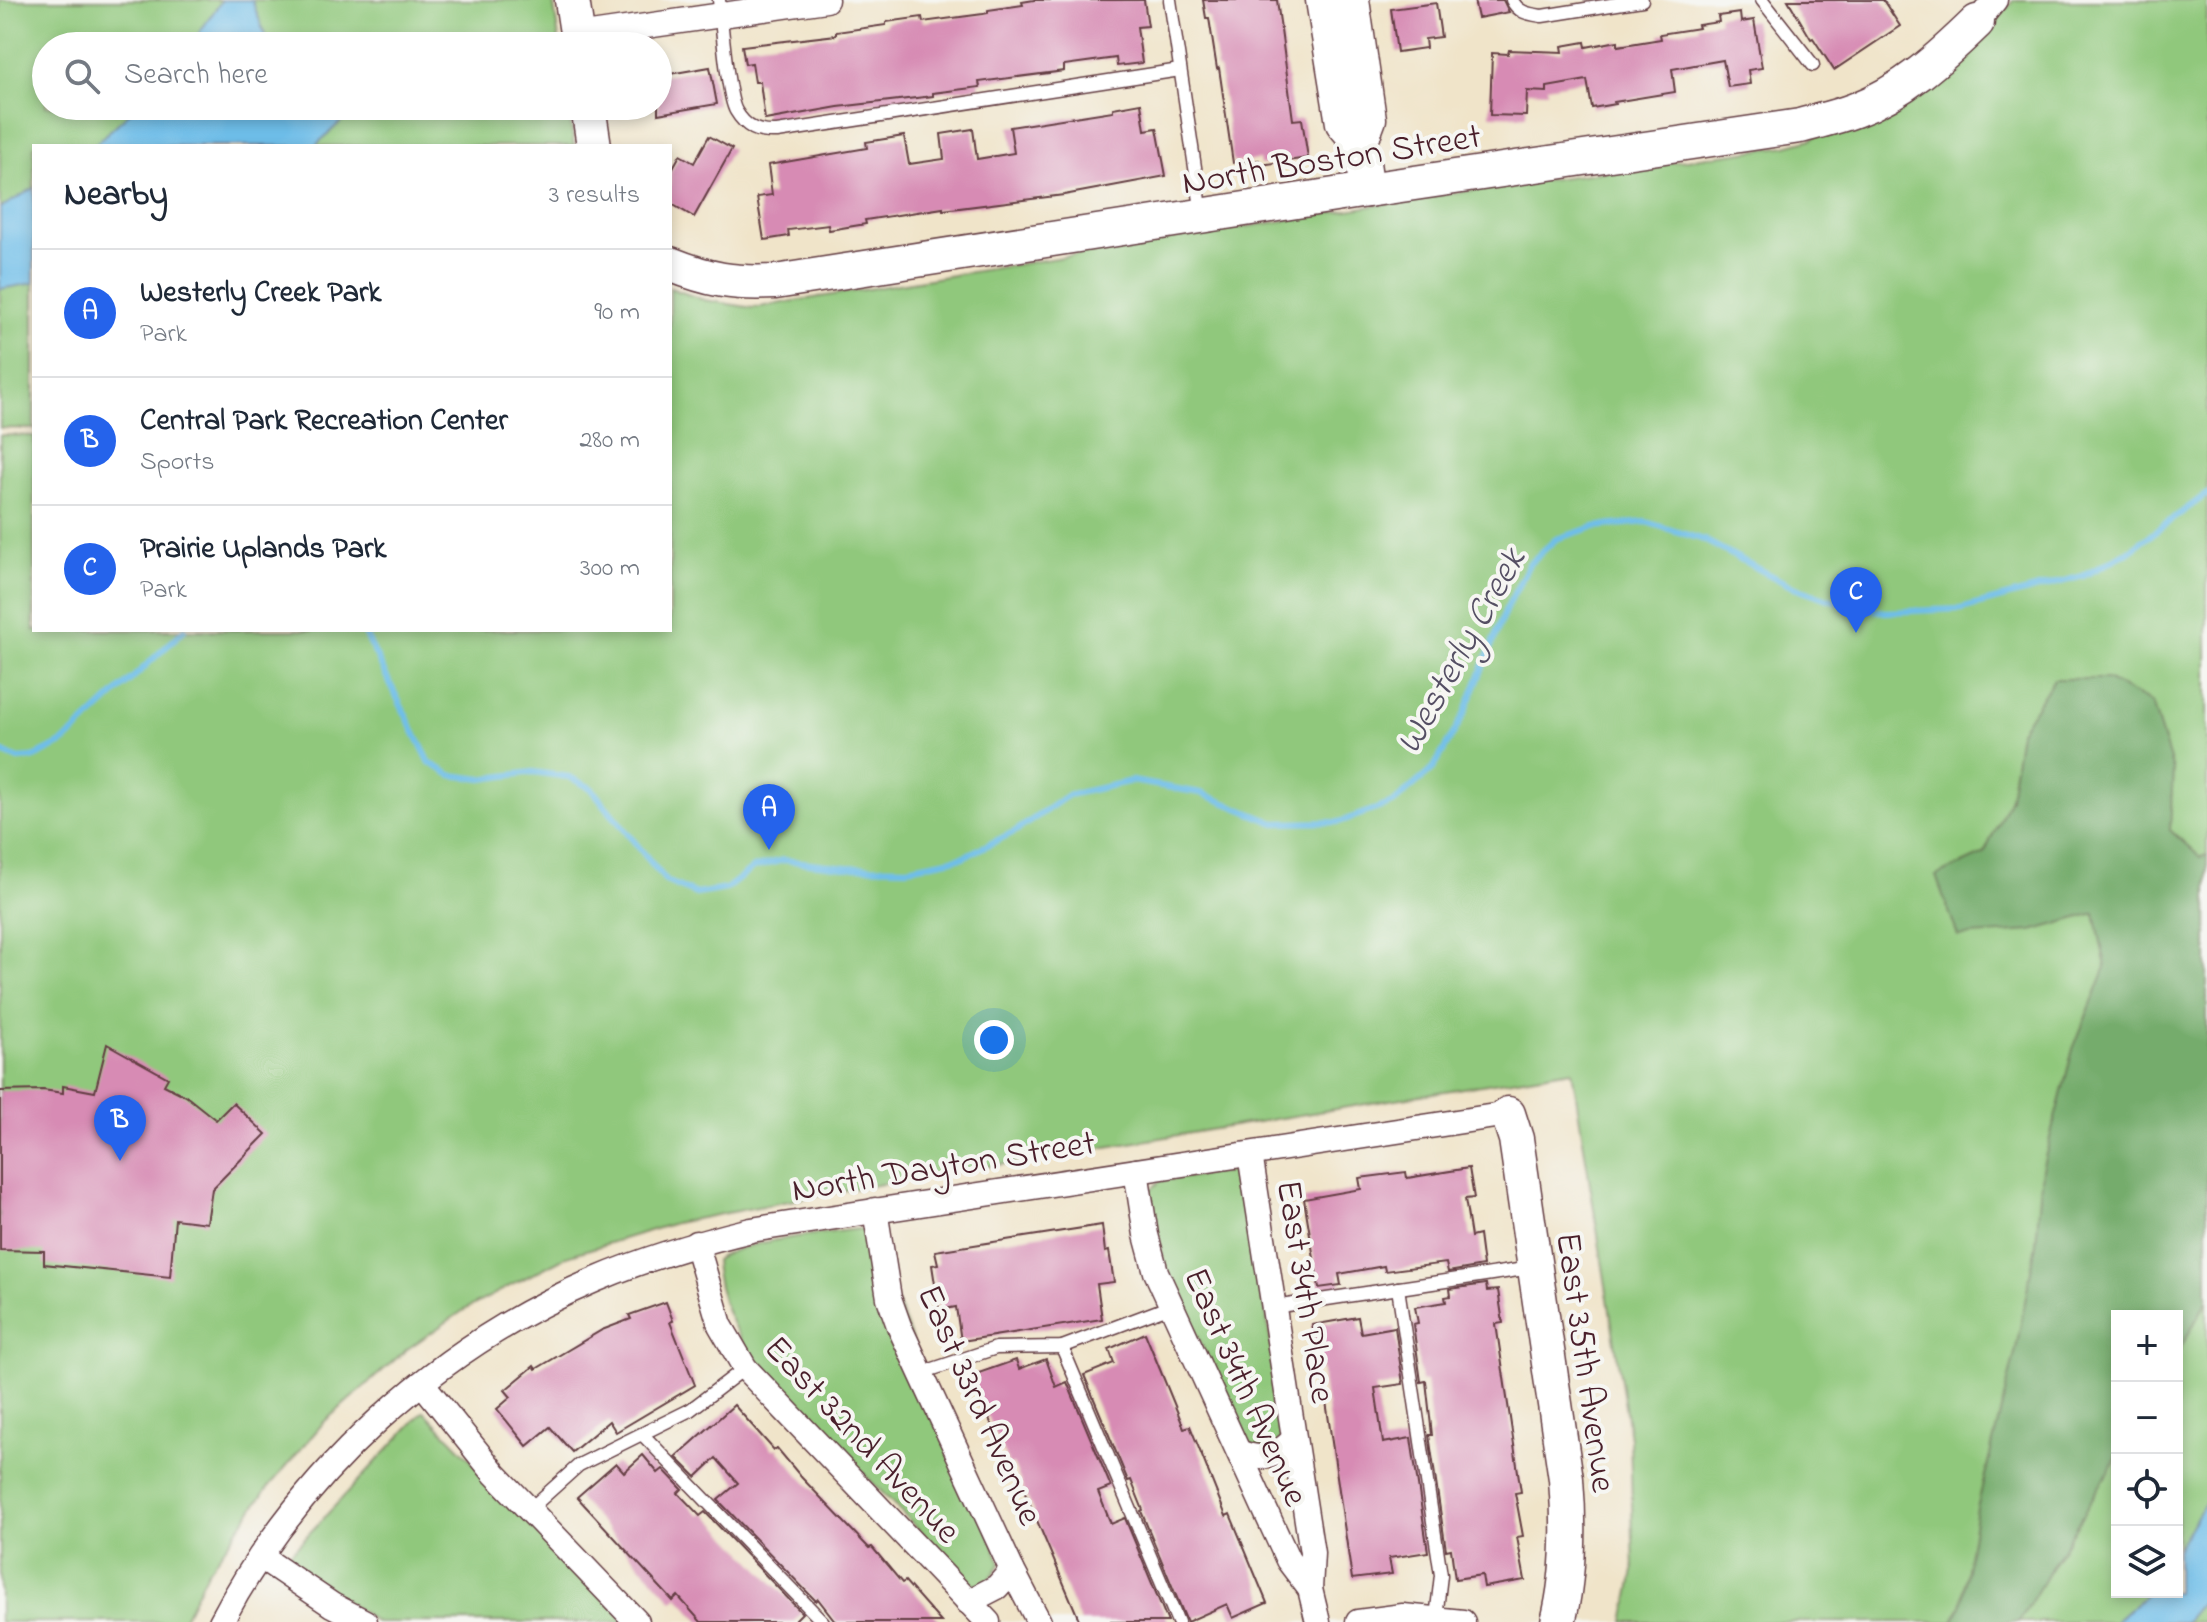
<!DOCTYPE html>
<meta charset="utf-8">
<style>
body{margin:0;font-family:"Indie Flower",sans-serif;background:#f2f2f3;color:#1f2937}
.controls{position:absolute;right:24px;bottom:24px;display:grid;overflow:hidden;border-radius:0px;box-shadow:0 4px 12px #0003}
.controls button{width:72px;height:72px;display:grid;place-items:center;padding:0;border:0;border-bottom:2px solid #e0e1e3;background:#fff;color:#1f2937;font:40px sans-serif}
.you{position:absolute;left:994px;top:1040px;width:28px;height:28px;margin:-20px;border:6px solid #fff;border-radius:50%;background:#1a73e8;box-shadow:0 0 0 12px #1a73e833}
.badge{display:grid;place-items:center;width:52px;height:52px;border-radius:50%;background:#2563eb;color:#fff;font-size:26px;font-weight:700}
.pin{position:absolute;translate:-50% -66px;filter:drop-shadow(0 2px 4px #0008)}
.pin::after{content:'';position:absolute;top:42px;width:28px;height:24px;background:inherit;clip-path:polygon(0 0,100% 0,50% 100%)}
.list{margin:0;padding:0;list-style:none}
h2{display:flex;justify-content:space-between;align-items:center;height:104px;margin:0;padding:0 32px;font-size:34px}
h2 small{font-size:26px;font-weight:400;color:#747a83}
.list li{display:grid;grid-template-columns:52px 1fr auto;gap:24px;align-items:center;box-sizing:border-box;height:128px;padding:0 32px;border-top:2px solid #e0e1e3}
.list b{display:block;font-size:30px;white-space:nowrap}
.list p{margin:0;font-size:26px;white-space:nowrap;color:#747a83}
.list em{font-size:26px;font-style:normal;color:#747a83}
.icon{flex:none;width:44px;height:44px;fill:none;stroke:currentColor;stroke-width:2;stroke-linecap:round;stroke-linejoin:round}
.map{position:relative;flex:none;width:2207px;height:1622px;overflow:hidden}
.search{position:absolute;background:#fff;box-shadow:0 4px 12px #0003;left:32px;top:32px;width:640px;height:88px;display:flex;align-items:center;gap:20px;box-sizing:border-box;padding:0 28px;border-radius:44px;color:#747a83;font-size:30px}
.panel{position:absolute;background:#fff;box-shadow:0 4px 12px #0003;left:32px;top:144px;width:640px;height:488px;border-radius:0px}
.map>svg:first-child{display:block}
.green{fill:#90c87c;stroke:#6d7454;stroke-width:2;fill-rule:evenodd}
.forest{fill:#74ac6c;stroke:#5f664c;stroke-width:2}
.water{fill:#6ebee9;stroke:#5c6e8a;stroke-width:2}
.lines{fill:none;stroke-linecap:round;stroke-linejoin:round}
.stream{stroke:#6ebee9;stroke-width:6}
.building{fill:#d78bb4}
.lane-casing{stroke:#633d43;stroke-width:15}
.street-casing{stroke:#633d43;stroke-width:27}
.secondary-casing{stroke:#633d43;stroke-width:37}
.lane{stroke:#fff;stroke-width:12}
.street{stroke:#fff;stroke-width:24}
.secondary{stroke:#fff;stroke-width:34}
.labels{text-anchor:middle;stroke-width:8;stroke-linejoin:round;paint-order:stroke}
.street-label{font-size:36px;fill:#4a1f2b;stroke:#f6f6f2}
.water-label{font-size:38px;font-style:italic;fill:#554f64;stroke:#f6f6f2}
</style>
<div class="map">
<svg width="2207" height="1622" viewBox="0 0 2207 1622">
<rect width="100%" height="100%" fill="#f6f6f2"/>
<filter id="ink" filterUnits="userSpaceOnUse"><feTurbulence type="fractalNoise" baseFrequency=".0125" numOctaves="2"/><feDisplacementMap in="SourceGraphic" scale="16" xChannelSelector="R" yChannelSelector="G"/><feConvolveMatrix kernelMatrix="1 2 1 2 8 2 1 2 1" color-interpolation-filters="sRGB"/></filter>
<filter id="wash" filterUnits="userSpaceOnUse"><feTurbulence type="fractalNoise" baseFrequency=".006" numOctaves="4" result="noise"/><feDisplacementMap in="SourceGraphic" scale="32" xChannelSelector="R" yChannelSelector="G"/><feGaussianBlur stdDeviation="1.8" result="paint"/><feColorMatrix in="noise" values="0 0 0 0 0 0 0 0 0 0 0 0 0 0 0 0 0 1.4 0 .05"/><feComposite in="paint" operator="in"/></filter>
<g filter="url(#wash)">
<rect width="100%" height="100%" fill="#f0e4c9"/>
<g class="green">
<polygon points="0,0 553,0 560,46 46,46 46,106 568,106 574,146 34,146 34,429 0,428"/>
<path d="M 2013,0 L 2207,0 L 2207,1622 L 1624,1622 L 1634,1571 L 1630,1438 L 1572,1070 L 846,1190 L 675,1223 L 567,1256 L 464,1310 L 406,1350 L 324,1422 L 266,1490 L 207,1572 L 182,1622 L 0,1622 L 0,435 L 34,436 L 34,630 L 670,630 L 670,288 L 704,300 L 753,308 L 1439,195 L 1786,146 L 1811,139 L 1971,48 L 1995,23 ZM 2117,1316 L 2177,1316 L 2177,1592 L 2117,1592 Z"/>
<polygon points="1234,1171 1245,1177 1284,1428 1279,1442 1267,1449 1247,1444 1165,1267 1149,1191 1160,1181"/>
<path d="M 858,1229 L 866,1231 L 870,1235 L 1001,1563 L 985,1586 L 972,1584 L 755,1363 C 735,1331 717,1299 715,1260 C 742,1240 822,1234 858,1229 Z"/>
<polygon points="424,1411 628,1622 376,1622 285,1559"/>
</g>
<polygon class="forest" points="2054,679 2107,679 2152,703 2173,770 2170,830 2200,857 2207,855 2207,1301 2177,1354 2177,1316 2117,1316 2117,1457 2019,1622 1952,1622 1961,1606 1977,1508 2016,1349 2036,1244 2042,1169 2073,1049 2106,967 2095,913 2032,931 1958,936 1936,876 1984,854 2010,798 2020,731"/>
<g class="water">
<polygon points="222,0 252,0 269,46 190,46"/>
<polygon points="137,106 341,106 346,117 315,146 93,146"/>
<polygon points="34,188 34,283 0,289 0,208"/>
<polygon points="2207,1500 2207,1596 2185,1622 2115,1622 2149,1592 2177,1592 2177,1549"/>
</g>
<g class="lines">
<g class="stream">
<polyline points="363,630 430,763 451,775 482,779 533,772 569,777 591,788 666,881 696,894 726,889 753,868 783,860 846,867 908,868 963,857 1016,831 1068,795 1132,781 1201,793 1275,823 1339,822 1393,803 1433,769 1465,713 1505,611 1529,564 1556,539 1594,527 1646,522 1704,540 1791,586 1837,602 1885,612 1961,609 2083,576 2126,553 2207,494"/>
<polyline points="0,751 18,759 32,758 64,742 184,630"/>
</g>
</g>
<g id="blocks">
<g class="building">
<polygon points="1034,0 1144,0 1148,26 1137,27 1142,63 1117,66 1116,58 1064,65 1064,71 979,82 980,87 933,93 933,96 838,107 765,120 760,82 755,82 752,63 745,64 742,46 836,35 836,32 886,25 886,22 922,17 923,22 983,14 988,13 988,10 1023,5 1022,2"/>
<polygon points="1203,0 1277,0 1293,120 1302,119 1308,158 1260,165 1259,160 1233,163 1219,68 1217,69 1209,18 1206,18"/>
<polygon points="1474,0 1503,0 1509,12 1478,18"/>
<polygon points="1788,0 1883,0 1900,26 1834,70 1813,38 1811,39"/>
<polygon points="1436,3 1441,37 1425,39 1426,48 1397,52 1391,9"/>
<polygon points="1740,13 1741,22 1754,20 1762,68 1748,70 1750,84 1728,87 1723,60 1672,69 1675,92 1614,102 1615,104 1592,108 1587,80 1547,87 1547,92 1527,91 1526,116 1490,115 1492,53 1508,54 1509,50 1563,52 1562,46 1585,42 1586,47 1618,41 1618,46 1661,39 1660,34 1699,28 1698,25 1719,22 1718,16"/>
<polygon points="710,67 717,104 658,114 658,76"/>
<polygon points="1141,103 1145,130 1157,128 1166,176 1064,195 943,210 943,208 865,220 866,224 829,230 828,225 788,230 789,236 764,240 757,197 772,195 768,165 867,148 866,142 904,136 909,164 944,159 941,134 973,129 977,159 1014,153 1010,127 1113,111 1113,108"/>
<polygon points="709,136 732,149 694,217 670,203 670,173 680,155 694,163"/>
<polygon points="107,1044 168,1078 164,1085 186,1096 216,1120 233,1103 266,1134 212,1189 207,1223 175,1219 170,1277 44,1264 44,1251 0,1250 0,1091 43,1090 63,1093 63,1086 95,1092"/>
<polygon points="1469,1168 1474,1198 1465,1199 1471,1237 1479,1235 1483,1266 1448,1272 1446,1263 1385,1271 1384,1266 1339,1274 1341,1285 1319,1288 1304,1199 1361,1189 1359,1178 1406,1172 1407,1178"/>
<polygon points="1102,1225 1105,1252 1109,1251 1114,1282 1097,1284 1102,1319 961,1341 956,1307 939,1310 932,1265 938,1264 935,1251"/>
<polygon points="1486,1284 1487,1291 1498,1290 1503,1323 1496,1324 1521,1492 1515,1493 1523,1536 1517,1537 1525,1580 1484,1587 1482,1575 1455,1579 1451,1549 1446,1550 1429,1435 1432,1435 1426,1381 1421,1382 1413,1324 1418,1323 1415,1307 1446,1302 1445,1297 1451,1296 1450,1289"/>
<polygon points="666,1302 673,1321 670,1322 695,1385 616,1432 609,1421 572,1452 550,1427 527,1446 497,1409 511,1397 505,1390 534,1366 536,1369 602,1330 631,1319 629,1315"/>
<polygon points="1358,1317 1361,1333 1395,1327 1403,1384 1375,1388 1383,1443 1411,1438 1428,1552 1389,1558 1392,1574 1352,1579 1321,1367 1312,1325"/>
<polygon points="1145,1333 1184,1428 1190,1426 1226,1516 1230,1514 1267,1603 1233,1618 1227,1604 1187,1622 1141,1511 1143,1510 1131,1480 1128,1481 1084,1375 1114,1363 1109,1349"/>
<polygon points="1046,1359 1056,1387 1067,1382 1111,1487 1098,1492 1111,1524 1125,1518 1168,1622 1080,1622 1013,1464 1009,1466 988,1416 985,1417 970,1376 1016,1360 1019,1369"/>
<polygon points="734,1405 774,1450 777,1448 802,1478 869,1548 872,1547 902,1583 905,1581 941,1622 836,1622 818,1599 816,1601 718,1500 738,1483 716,1458 696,1477 676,1457"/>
<polygon points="643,1455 658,1473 663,1469 682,1489 678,1493 700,1516 705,1512 802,1613 793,1622 701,1622 678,1596 673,1601 577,1497 616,1463 624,1472"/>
</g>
</g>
</g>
<g filter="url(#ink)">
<use href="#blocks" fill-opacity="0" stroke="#633d43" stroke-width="2"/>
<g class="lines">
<g class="lane-casing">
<g id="lane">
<path d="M 719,0 C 722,22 727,96 736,111 C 746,128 758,133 777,132 L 1180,70"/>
<polyline points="1170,0 1202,214"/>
<path d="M 1512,0 C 1518,13 1529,14 1542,16 L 1642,0"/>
<polyline points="1762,0 1813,65"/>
<polyline points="1398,1288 1441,1575 1436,1618"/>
<polyline points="1274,1307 1531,1268"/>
<polyline points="1062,1347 1178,1622"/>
<polyline points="921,1373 996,1348 1062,1347 1171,1306"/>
<polyline points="643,1435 823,1622"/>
<polyline points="529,1510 579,1465 690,1410 745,1368"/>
</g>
</g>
<g class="street-casing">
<g id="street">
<polyline points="1977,22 1995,0"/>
<polyline points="577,36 826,0"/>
<polyline points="1250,1154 1312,1553 1310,1589"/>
<polyline points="1136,1171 1146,1235 1156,1272 1288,1560 1310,1589 1318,1622"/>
<polyline points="875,1210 889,1298 899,1326 1012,1570 1039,1622"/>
<polyline points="696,1243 720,1325 745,1368 988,1622"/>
<polyline points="422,1383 495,1474 637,1622"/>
<path d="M 1239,1452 C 1263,1462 1276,1457 1294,1439"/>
<polyline points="261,1557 332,1605 365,1622"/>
<polyline points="968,1602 997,1587 1012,1570"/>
<path d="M 221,1622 C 300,1472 438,1346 595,1280 C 646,1258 697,1243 751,1230 L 1508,1114"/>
<polyline points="1358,1622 1403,1616 1463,1622"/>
</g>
</g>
<g class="secondary-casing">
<g id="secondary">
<polyline points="572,0 579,46"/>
<polyline points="1323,0 1343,123 1360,143 1367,190"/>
<polyline points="1352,0 1369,119 1360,143"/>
<polyline points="588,106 594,146"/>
<path d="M 670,264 C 710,280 733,284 775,282 L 1367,190 L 1800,126 C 1818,121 1837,117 1855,110 C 1903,92 1940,58 1977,22"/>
<path d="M 1508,1114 L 1516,1139 L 1566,1479 C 1570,1527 1570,1575 1558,1622"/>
</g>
</g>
<use href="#lane" class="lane"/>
<use href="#street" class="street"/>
<use href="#secondary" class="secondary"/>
</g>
</g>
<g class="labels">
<g class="street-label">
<text transform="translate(1331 157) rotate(-9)" y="13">North Boston Street</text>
<text transform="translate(943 1164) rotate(-9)" y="13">North Dayton Street</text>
<text transform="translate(1308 1291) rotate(81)" y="13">East 34th Place</text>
<text transform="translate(1588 1362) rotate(82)" y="13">East 35th Avenue</text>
<text transform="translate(1248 1386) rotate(66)" y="13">East 34th Avenue</text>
<text transform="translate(982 1404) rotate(66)" y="13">East 33rd Avenue</text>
<text transform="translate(864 1438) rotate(47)" y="13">East 32nd Avenue</text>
</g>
<g class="water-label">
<text transform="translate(1459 650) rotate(-61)" y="13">Westerly Creek</text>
</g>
</g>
</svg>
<div class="controls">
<button>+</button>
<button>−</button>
<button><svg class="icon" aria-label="locate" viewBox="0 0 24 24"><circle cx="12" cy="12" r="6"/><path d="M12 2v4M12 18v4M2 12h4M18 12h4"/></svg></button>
<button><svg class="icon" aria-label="layers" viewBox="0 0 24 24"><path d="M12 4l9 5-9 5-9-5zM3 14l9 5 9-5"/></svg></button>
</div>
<div class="you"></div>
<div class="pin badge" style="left:769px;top:850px">A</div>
<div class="pin badge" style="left:120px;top:1161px">B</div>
<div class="pin badge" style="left:1856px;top:633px">C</div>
<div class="search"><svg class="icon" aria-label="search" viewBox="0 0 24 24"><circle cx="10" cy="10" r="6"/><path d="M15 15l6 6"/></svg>Search here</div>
<section class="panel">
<h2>Nearby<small>3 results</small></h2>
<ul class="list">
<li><span class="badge">A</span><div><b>Westerly Creek Park</b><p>Park</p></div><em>90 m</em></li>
<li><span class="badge">B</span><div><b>Central Park Recreation Center</b><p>Sports</p></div><em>280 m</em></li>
<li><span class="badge">C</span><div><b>Prairie Uplands Park</b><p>Park</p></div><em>300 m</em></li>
</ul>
</section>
</div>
